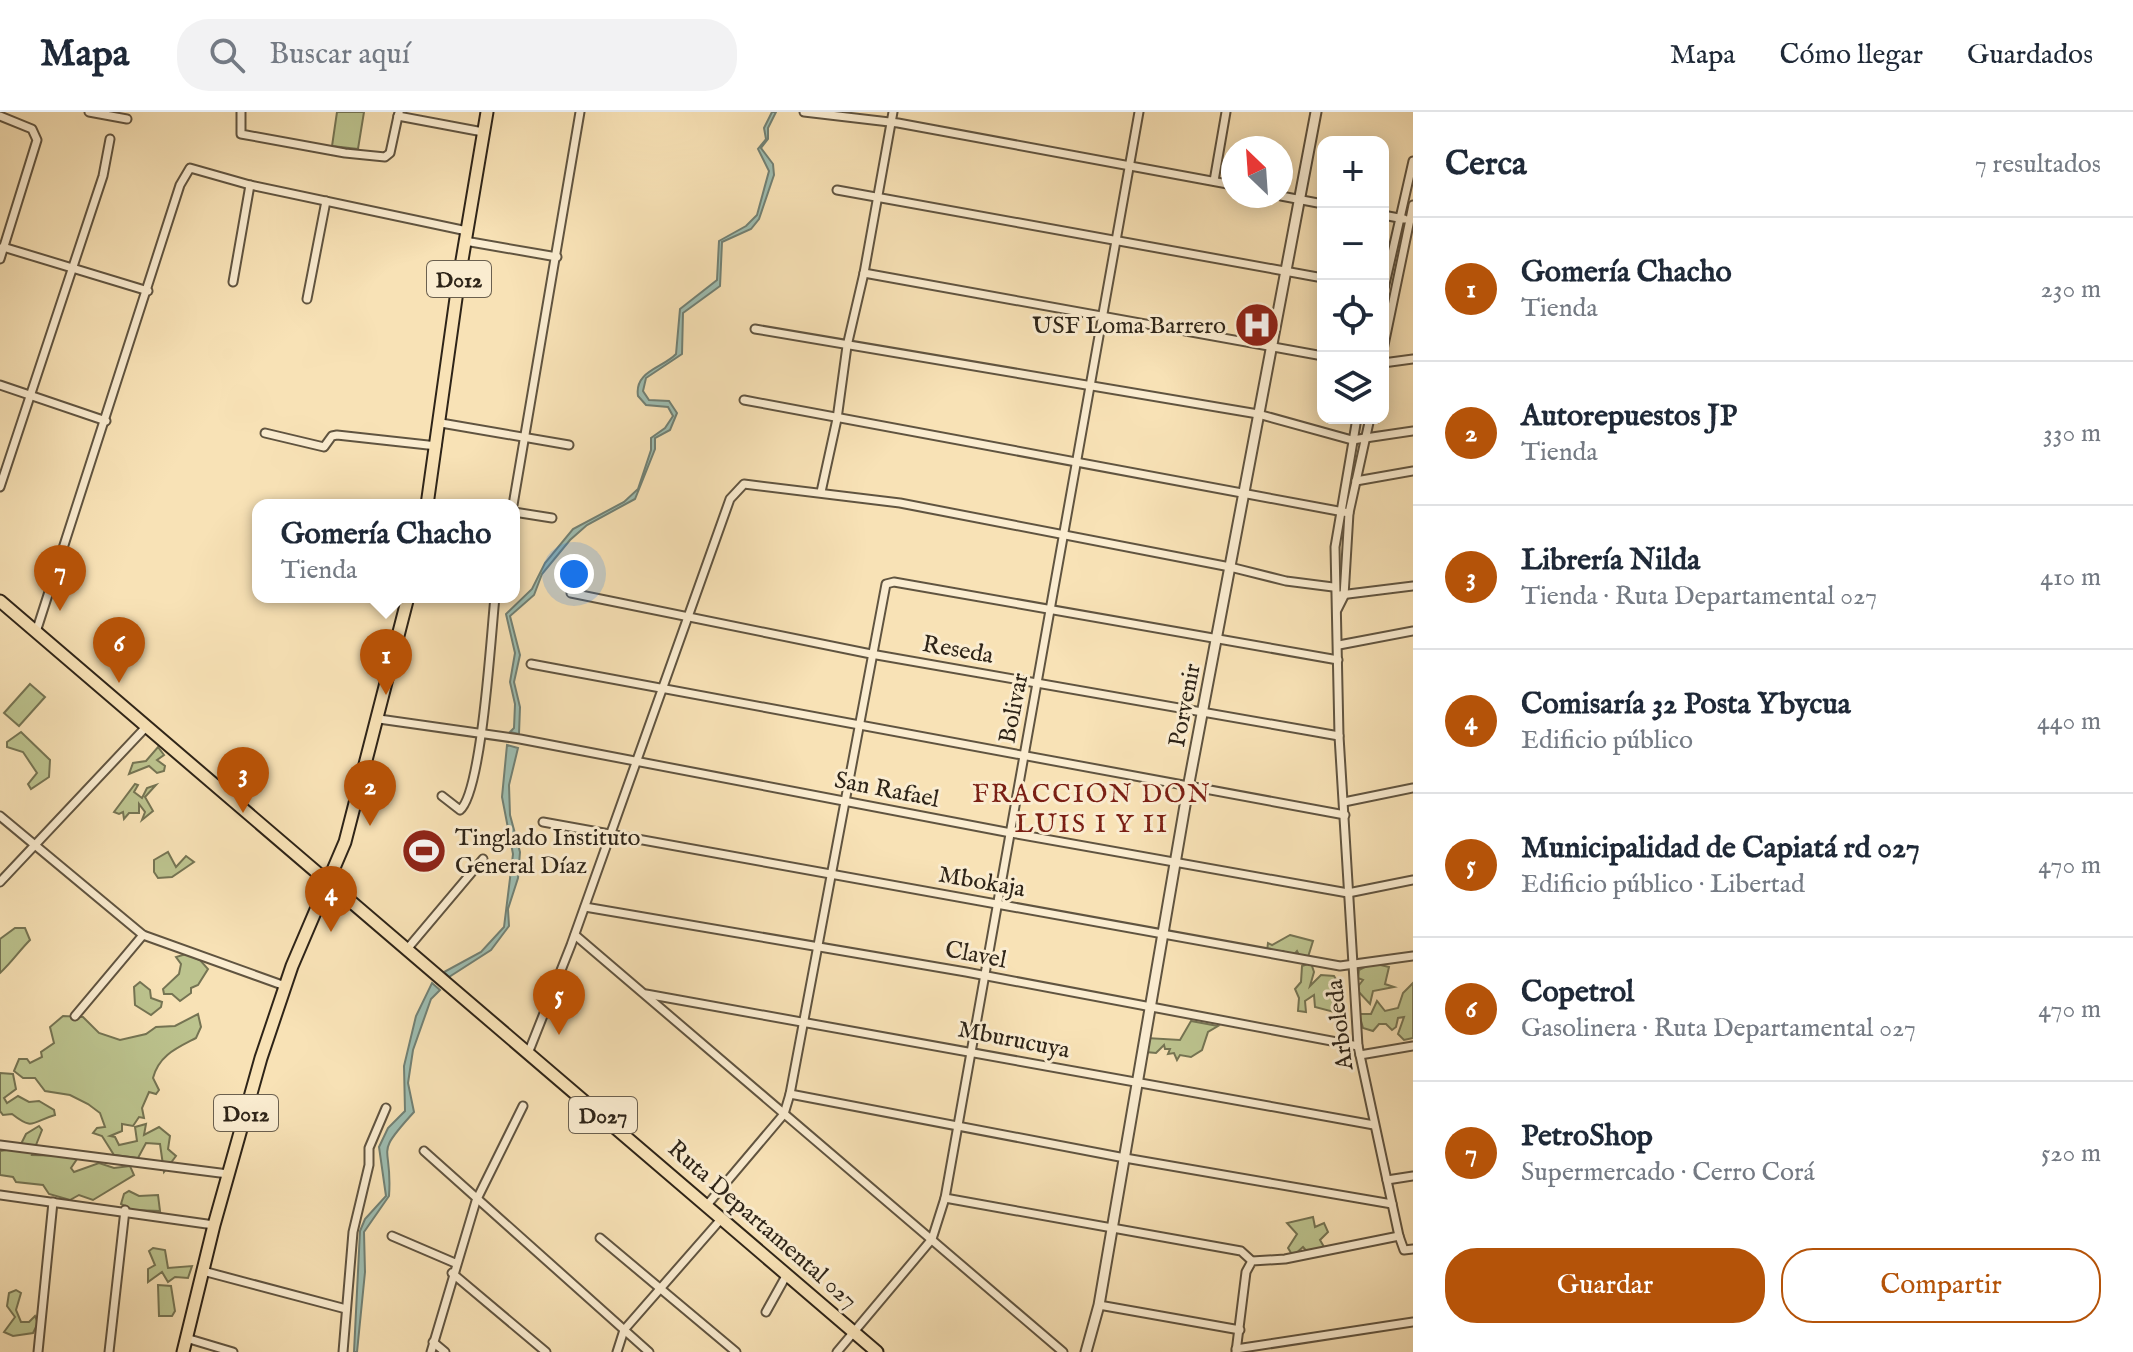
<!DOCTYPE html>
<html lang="es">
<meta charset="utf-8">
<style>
body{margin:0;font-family:"IM FELL English",serif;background:#f2f2f3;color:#1f2937}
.controls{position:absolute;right:24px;top:24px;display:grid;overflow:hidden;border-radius:16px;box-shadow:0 4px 20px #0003}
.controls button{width:72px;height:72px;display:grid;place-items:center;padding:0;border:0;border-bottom:2px solid #e0e1e3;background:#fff;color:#1f2937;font:40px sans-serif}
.compass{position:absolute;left:1221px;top:24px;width:72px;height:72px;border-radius:50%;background:#fff;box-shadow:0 4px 20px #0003;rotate:335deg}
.you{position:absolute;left:574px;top:462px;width:28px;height:28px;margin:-20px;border:6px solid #fff;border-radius:50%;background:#1a73e8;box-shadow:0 0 0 12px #1a73e833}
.badge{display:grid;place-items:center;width:52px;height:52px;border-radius:50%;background:#b45309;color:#fff;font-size:26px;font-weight:700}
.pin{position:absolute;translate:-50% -66px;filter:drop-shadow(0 2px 4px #0008)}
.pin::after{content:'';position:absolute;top:42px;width:28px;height:24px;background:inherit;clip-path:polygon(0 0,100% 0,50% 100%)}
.popup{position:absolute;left:252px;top:387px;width:268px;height:104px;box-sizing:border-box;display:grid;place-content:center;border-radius:16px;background:#fff;filter:drop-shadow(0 2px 6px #0005);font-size:26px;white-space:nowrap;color:#747a83}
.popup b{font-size:30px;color:#1f2937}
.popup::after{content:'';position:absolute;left:50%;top:100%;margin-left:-16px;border:16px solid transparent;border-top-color:#fff}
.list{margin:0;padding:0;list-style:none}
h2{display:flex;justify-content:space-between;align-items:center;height:104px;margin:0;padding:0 32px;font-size:34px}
h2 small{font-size:26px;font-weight:400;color:#747a83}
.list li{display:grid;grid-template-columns:52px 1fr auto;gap:24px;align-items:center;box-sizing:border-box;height:144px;padding:0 32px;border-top:2px solid #e0e1e3}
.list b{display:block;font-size:30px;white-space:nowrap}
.list p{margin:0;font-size:26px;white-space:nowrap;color:#747a83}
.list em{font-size:26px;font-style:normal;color:#747a83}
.actions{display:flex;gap:16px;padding:24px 32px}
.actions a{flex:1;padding:18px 0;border:2px solid #b45309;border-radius:32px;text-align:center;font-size:28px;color:#b45309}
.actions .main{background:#b45309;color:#fff}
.icon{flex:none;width:44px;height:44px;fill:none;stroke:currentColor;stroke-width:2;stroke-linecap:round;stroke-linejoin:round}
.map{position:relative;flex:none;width:1413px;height:1240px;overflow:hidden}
header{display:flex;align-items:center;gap:48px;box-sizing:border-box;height:112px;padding:0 40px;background:#fff;border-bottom:2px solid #e0e1e3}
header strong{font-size:38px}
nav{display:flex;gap:44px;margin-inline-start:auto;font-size:28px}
.search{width:560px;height:72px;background:#f2f2f3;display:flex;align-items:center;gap:20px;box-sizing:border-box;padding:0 28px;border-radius:32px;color:#747a83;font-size:30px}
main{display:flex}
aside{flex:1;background:#fff}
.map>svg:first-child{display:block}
.green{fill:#bcc38e;stroke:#757453;stroke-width:2}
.water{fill:#9dbdb1;stroke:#718074;stroke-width:2}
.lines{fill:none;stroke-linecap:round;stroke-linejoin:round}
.minor-casing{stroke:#605440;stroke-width:11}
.tertiary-casing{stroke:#605440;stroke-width:13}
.primary-casing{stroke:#2e2418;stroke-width:15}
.minor{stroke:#faecd0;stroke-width:7}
.tertiary{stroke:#faecd0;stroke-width:9}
.primary{stroke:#f8e2b6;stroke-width:11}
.labels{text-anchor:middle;stroke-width:6;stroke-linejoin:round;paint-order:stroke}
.shield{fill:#faecd0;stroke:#6b604f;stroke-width:2}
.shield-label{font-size:22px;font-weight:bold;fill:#2e2418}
.poi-label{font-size:24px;fill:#2e2418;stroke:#faecd0;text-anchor:end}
.street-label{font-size:24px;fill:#2e2418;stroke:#faecd0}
.neighbourhood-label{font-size:26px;letter-spacing:2px;fill:#7a1f14;stroke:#faecd0}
</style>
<header>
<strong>Mapa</strong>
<div class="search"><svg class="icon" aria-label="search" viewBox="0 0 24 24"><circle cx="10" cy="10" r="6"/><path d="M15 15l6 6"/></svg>Buscar aquí</div>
<nav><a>Mapa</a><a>Cómo llegar</a><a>Guardados</a></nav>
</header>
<main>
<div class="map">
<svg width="1413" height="1240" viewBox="0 0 1413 1240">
<rect width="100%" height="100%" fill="#f8e2b6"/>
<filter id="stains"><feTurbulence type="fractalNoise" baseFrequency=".0025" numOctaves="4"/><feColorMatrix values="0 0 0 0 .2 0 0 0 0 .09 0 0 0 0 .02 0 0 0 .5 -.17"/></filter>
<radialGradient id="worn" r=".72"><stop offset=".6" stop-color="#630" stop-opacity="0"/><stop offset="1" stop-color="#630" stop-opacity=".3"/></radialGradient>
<g class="green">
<polygon points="337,0 364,0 358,37 332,34"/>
<polygon points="30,572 45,585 19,614 4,601"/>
<polygon points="21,620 50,648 49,665 31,677 28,672 37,661 23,640 7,635 7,630"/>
<polygon points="158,635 164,643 157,648 165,654 164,659 157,661 149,654 129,662 133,651 146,649"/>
<polygon points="135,672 138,673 134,680 142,686 147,676 156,673 145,685 153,699 142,708 145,700 139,692 139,701 129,701 124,707 123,700 119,702 114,700"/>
<polygon points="168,740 176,755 186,744 194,750 172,765 158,766 154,760 154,748"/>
<path d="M 15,816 L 25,816 L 30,828 C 19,839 12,850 0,861 L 0,827 Z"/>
<polygon points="1290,823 1313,829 1308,845 1299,843 1297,839 1292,845 1283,839 1278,843 1267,839 1268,831 1272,833"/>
<polygon points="186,842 200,848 208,857 198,873 191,876 191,881 180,889 172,882 164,882 163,877 179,862 181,852 176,845"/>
<polygon points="1311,851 1314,860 1310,874 1321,863 1334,864 1338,871 1334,877 1342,883 1343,895 1334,900 1315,895 1314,883 1305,889 1306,900 1298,899 1299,886 1295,877 1301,870 1302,854"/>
<polygon points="1372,851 1389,855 1385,872 1394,875 1373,879 1370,892 1356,877 1363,868 1358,866 1359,858"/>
<polygon points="140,870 150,878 151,886 162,890 161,895 151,903 135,893 134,875"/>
<polygon points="1413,871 1413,926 1404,928 1398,922 1404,905 1398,906 1396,915 1392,918 1386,912 1379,912 1373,919 1363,916 1359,902 1371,902 1377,889 1385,899 1398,896 1403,881"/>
<path d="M 198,902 L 201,915 L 196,926 C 177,936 159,943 153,966 L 159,978 L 156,982 L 149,980 L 142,996 L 144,1006 L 139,1005 L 133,1014 L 122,1012 L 122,1019 L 110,1024 L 115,1025 L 119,1033 L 137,1029 L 135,1015 L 146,1012 L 144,1023 L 159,1015 L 170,1024 L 168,1037 L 176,1044 L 164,1060 L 160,1032 L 146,1031 L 138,1046 L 114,1043 L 102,1024 L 93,1021 L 97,1016 L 105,1015 L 100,1001 L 88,992 L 70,983 L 45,979 L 35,966 L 23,966 L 14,959 L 19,947 L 27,947 L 30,951 L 42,945 L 41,940 L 54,931 L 50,915 L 63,904 L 83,905 L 99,921 L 120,928 L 146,922 L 156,915 L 175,914 Z"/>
<polygon points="1191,909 1218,914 1208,920 1202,938 1191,945 1180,943 1177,948 1174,941 1168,942 1170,937 1165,937 1164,933 1156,941 1146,940 1147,926 1180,928"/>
<path d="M 0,961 L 13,962 L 16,977 L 4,986 L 7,991 L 18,984 L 29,990 L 39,989 L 54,998 L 55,1003 C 31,1010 34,1019 12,1002 L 3,1003 L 0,999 Z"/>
<polygon points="39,1014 42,1018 32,1043 72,1044 77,1047 71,1056 74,1060 99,1051 114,1056 130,1054 134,1063 93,1088 79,1083 70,1088 49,1082 43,1073 16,1070 13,1065 0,1063 0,1039 19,1036 26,1022"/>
<polygon points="129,1079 139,1084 158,1083 160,1099 132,1098 121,1092 124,1082"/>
<polygon points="1313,1105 1315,1115 1324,1111 1328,1120 1320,1128 1324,1135 1318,1142 1309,1142 1303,1135 1293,1144 1288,1136 1297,1122 1287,1111"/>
<polygon points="153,1136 165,1138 168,1156 192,1154 188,1166 175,1165 168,1170 162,1160 148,1170 148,1157 155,1153 149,1139"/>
<polygon points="158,1173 171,1174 175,1199 172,1204 159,1204"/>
<polygon points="16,1178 21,1181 16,1198 21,1210 29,1210 35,1204 38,1211 33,1221 13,1224 4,1220 15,1205 7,1194 9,1181"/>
</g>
<g class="water">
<path d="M 772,0 L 776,0 L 768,16 L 768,27 L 761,36 L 773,52 L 774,63 L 759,107 L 751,117 L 722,130 L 720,174 L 683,201 L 682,242 L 646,266 L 643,279 L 649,288 L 669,289 L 677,301 L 670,318 L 655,326 L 655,337 L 635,387 L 587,413 L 570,428 L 542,462 L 534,483 L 510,504 L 520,543 L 514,570 L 520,595 L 519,622 L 510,620 L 514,616 L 515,592 L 510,570 L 515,541 L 506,502 L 532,477 L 545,451 L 573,417 L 624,390 L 638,377 L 651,338 L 651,326 L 665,316 L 673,304 L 668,295 L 646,293 L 638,284 C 634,259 663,256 676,242 L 680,197 L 717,168 L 719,129 L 746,114 L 757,103 L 769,59 L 758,37 L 766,27 L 764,16 Z"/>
<polygon points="507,633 518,636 509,673 510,703 520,740 518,766 508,797 509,814 491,838 449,865 444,860 481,840 504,815 513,742 502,685"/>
<path d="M 432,871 L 440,878 L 431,887 L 413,938 L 408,971 L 414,1000 C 372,1046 393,1030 389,1084 L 364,1120 L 365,1160 L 357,1240 L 354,1240 L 360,1119 L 365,1107 L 386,1084 L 379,1035 L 388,1016 L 405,999 L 404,954 L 416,904 Z"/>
</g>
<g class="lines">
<g class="minor-casing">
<g id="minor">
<polyline points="89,0 127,7"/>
<polyline points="241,0 241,22 345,41 385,45 390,41 398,4"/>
<polyline points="804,0 898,11 1233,73"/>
<polyline points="399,1 398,4 483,20"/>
<polyline points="0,4 32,17 37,28 0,147"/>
<polyline points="1214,69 1226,0"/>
<polyline points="837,78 1323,166"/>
<polyline points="1281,84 1323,92"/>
<polyline points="1383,103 1404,107"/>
<polyline points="465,129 557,145"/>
<polyline points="3,135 148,179"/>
<polyline points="864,161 1323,244"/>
<polyline points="233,170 250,73"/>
<polyline points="1383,181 1413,49"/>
<polyline points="307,187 326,89"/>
<polyline points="755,217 1258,302 1352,328 1413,319"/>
<polyline points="1383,238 1413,93"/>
<polyline points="1383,251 1413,247"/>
<polyline points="0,273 106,309"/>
<polyline points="744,288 1349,401"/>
<polyline points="441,311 569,333"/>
<polyline points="265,321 324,335 332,324 337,323 437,334"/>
<polyline points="1356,369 1413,359"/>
<polyline points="0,375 103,64 110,27"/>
<polyline points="821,380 837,307 847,234 864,161 893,0"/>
<polyline points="513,393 580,0"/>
<polyline points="514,400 552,406"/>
<polyline points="571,481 871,542 1339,624"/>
<polyline points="1340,483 1413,474"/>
<polyline points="1337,498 1344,484 1349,401 1370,306"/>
<polyline points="36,520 180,73 190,56 250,73 467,119"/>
<polyline points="1339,533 1413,519"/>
<polyline points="531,552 1345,703"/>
<polyline points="379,607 520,627 1011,721 1348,781 1413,768"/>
<path d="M 442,684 L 460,698 C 482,680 491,522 495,485"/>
<polyline points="1344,690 1413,676"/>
<polyline points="0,704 143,823 285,874"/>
<polyline points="543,710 1340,854 1413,844"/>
<polyline points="0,770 146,615"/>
<polyline points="585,795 966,860 1358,934"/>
<polyline points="575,823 1063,1240"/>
<polyline points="408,836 483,747"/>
<polyline points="646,882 1374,1013"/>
<polyline points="75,904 143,823"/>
<polyline points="529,939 571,833 730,387 744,372 900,391 1230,455 1286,469 1333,475"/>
<polyline points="1360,943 1413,934"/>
<polyline points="790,982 1125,1046 1392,1092"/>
<polyline points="0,1033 228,1062"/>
<polyline points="424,1039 649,1240"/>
<polyline points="1387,1068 1413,1064"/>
<polyline points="0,1083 214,1113"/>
<polyline points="945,1086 1241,1139 1252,1149"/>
<polyline points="707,1093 784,1002 790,982 886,472 894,470 1338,548"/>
<polyline points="392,1124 455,1151"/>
<polyline points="1399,1124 1404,1138 1413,1137"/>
<polyline points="600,1126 736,1240"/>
<polyline points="203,1159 346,1197"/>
<polyline points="452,1161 546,1240"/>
<polyline points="1099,1193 1240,1218"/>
<polyline points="766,1200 786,1164"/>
<polyline points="186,1226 233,1240"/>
<polyline points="433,1230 445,1240"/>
<polyline points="1236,1237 1413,1210"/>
<polyline points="38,1240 53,1090"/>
<polyline points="109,1240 125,1098"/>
<polyline points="343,1240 353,1120 369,1053 369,1036 386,996"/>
<polyline points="431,1240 476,1089 523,994"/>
<polyline points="617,1240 624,1218 722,1106"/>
<polyline points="837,1240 932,1127 945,1086 1139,0"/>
<polyline points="1236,1240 1246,1160 1252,1149 1285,1147 1399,1124 1358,934 1339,624 1335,435 1357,306"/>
</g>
</g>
<g class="tertiary-casing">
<polyline id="tertiary" points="1086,1240 1099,1193 1188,676 1316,0"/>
</g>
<g class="primary-casing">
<g id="primary">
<polyline points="427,393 458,172 487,0"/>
<polyline points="0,489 877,1240"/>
<polyline points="183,1240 214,1113 261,946 292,854 345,730 408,485"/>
</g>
</g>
<use href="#minor" class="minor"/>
<use href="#tertiary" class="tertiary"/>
<use href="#primary" class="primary"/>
</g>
<defs>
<g id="hospital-disc" transform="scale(2.3)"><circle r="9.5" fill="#8f2418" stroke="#faecd0"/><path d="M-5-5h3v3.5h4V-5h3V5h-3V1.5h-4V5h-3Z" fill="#fff"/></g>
<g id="stadium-disc" transform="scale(2.3)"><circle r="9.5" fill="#8f2418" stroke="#faecd0"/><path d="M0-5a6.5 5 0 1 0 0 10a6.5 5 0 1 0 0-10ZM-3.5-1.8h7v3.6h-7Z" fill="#fff"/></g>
</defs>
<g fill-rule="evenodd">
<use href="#hospital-disc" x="1257" y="213"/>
<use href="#stadium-disc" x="424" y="739"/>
</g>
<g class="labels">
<g class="shield">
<rect x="427" y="149" width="64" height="36" rx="6"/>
<rect x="214" y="983" width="64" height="36" rx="6"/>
<rect x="569" y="985" width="68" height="36" rx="6"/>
</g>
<g class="shield-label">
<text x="459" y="175">D012</text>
<text x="246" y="1009">D012</text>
<text x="603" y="1011">D027</text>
</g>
<g class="poi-label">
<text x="1226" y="221">USF Loma Barrero</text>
<text x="455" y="733" text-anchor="start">Tinglado Instituto<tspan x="455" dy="28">General Díaz</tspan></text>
</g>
<g class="street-label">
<text transform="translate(958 537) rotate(10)" y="8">Reseda</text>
<text transform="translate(1184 593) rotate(-79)" y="8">Porvenir</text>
<text transform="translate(1013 596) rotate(-79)" y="8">Bolivar</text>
<text transform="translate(887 677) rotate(11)" y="8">San Rafael</text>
<text transform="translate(982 769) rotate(10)" y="8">Mbokaja</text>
<text transform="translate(976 842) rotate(11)" y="8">Clavel</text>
<text transform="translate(1339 913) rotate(-97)" y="8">Arboleda</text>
<text transform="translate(1014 927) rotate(11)" y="8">Mburucuya</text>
<text transform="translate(763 1112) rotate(41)" y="8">Ruta Departamental 027</text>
</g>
<g class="neighbourhood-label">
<text x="1092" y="690">FRACCION DON<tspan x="1092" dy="30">LUIS I Y II</tspan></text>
</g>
</g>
<rect width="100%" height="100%" filter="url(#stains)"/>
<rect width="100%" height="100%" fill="url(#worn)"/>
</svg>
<div class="controls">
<button>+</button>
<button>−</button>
<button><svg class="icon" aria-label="locate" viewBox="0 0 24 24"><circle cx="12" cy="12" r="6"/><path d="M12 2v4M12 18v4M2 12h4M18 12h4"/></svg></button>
<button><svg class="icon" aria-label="layers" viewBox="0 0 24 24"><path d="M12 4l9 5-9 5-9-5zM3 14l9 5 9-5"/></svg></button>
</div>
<svg class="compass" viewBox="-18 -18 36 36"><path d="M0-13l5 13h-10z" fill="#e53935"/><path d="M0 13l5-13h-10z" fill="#747a83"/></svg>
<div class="you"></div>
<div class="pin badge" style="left:386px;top:583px">1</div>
<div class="popup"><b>Gomería Chacho</b>Tienda</div>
<div class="pin badge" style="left:370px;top:714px">2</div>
<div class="pin badge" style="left:243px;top:701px">3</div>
<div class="pin badge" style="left:331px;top:820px">4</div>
<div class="pin badge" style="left:559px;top:923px">5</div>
<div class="pin badge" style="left:119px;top:571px">6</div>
<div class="pin badge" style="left:60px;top:499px">7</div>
</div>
<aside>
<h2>Cerca<small>7 resultados</small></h2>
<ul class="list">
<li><span class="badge">1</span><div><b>Gomería Chacho</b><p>Tienda</p></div><em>230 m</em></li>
<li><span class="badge">2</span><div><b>Autorepuestos JP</b><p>Tienda</p></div><em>330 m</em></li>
<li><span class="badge">3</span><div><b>Librería Nilda</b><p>Tienda · Ruta Departamental 027</p></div><em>410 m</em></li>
<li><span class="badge">4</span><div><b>Comisaría 32 Posta Ybycua</b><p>Edificio público</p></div><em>440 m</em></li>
<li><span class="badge">5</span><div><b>Municipalidad de Capiatá rd 027</b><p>Edificio público · Libertad</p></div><em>470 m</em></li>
<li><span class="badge">6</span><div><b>Copetrol</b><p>Gasolinera · Ruta Departamental 027</p></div><em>470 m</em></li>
<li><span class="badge">7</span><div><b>PetroShop</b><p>Supermercado · Cerro Corá</p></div><em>520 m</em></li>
</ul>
<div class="actions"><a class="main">Guardar</a><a>Compartir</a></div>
</aside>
</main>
